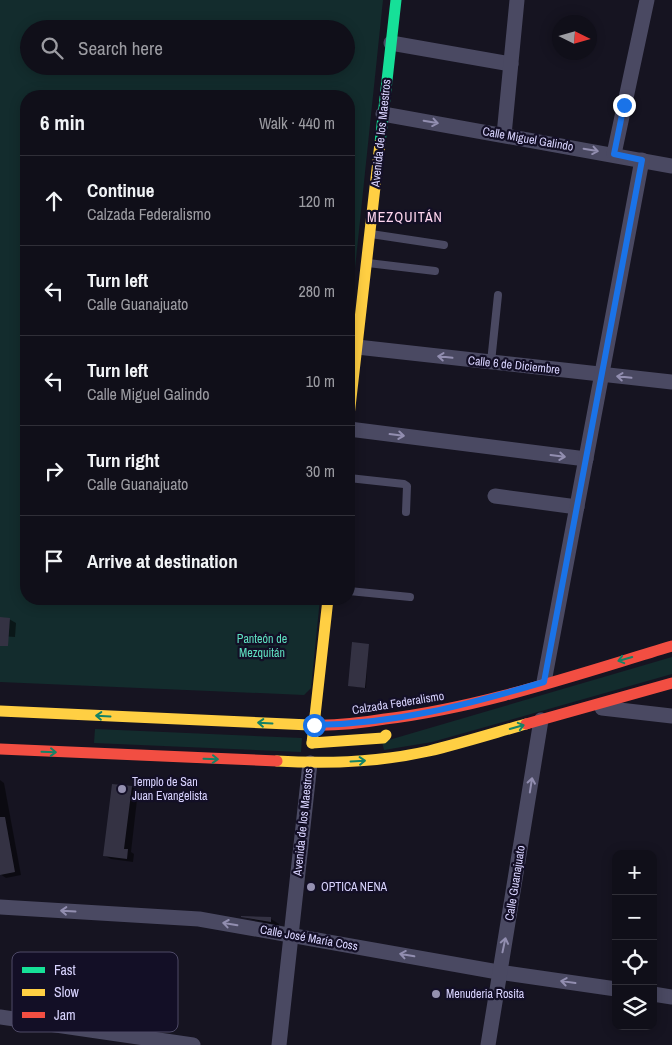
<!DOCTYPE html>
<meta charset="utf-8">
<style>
body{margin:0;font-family:"Archivo Narrow",sans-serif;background:#191822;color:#f1f3f6}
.controls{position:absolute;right:15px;bottom:15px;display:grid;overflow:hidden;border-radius:10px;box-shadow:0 2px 12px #0003}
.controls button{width:45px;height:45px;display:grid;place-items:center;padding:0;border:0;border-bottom:1px solid #302f38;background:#100f19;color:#f1f3f6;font:25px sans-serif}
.compass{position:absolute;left:552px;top:15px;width:45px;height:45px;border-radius:50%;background:#100f19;box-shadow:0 2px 12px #0003;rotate:95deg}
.stop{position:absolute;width:15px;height:15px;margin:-11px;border:4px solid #1a73e8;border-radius:50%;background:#fff}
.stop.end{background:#1a73e8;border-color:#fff;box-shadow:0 1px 5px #0008}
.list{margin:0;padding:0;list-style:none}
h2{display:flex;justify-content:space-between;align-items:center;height:65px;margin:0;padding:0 20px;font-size:21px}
h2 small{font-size:16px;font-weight:400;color:#9c9ca2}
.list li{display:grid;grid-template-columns:32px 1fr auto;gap:15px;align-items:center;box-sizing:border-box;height:90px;padding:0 20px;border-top:1px solid #302f38}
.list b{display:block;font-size:19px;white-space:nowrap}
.list p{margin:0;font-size:16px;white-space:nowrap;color:#9c9ca2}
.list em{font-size:16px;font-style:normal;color:#9c9ca2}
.icon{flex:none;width:28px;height:28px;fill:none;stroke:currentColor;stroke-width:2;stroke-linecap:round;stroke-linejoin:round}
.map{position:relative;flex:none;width:672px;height:1045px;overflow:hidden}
.search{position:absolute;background:#100f19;box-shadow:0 2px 12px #0003;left:20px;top:20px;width:335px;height:55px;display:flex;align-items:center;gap:12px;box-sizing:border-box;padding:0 18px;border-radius:28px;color:#9c9ca2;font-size:19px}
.panel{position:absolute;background:#100f19;box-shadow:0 2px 12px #0003;left:20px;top:90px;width:335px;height:515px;border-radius:20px}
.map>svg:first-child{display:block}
.green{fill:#132c2d;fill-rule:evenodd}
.shadow{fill:#0007}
.building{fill:#343243}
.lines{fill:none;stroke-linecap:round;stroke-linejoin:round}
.lane{stroke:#4a4962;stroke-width:8}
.street{stroke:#4a4962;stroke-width:15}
.fast{stroke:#16e098;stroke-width:11}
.slow{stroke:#ffcf43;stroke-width:11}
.jam{stroke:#f24e42;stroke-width:11}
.oneway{stroke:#928eb0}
.oneway2{stroke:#158265}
.route{stroke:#1a73e8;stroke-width:6}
.poi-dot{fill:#9591b1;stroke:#130f26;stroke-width:2}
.labels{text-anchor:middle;stroke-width:4.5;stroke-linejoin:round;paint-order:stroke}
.street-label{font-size:12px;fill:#d9d4ff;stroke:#130f26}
.park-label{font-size:12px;fill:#5fe0c0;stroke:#130f26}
.poi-label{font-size:12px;fill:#d9d4ff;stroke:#130f26;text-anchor:start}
.neighbourhood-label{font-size:14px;letter-spacing:1px;fill:#ffd6f0;stroke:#130f26}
.key{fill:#130f26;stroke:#4e4a67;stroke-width:1}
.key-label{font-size:14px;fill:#d9d4ff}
</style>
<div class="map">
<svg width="672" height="1045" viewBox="0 0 672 1045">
<rect width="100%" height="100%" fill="#161421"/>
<g class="green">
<path d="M 0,0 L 383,0 L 349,326 L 349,96 L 26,96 L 26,599 L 320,599 L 311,688 L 304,695 L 0,682 ZM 29,29 L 346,29 L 346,66 L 29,66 Z"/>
<polygon points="672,657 672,674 432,742 384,750 382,742"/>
<polygon points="95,729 302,738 301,752 94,743"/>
</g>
<g class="shadow">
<polygon points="0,618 9,619 16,623 15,637 0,636"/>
<polygon points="368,645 366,688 351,686"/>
<polygon points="0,780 4,783 21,875 6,878 0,874"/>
<polygon points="132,787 138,791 131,852 134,854 133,862 111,859 105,856"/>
<polygon points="246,918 271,919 279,924 279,926"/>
</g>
<g class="building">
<polygon points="0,617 10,618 8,646 0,646"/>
<polygon points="352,642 369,644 365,688 348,686"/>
<polygon points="112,784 132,786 124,849 128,849 127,859 103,856"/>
<polygon points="0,817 5,817 15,872 0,875"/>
<polygon points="241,916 271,917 271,922 241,917"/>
</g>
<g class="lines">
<g class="lane">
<polyline points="371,234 444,245"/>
<polyline points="368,263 435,271"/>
<polyline points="491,362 498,295"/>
<polyline points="349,478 404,484 407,486 406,512"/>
<polyline points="349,591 410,597"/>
</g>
<g class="street">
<polyline points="391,43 511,64"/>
<polyline points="383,114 672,166"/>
<polyline points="504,135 517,0"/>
<polyline points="614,154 647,0"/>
<polyline points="357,347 672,382"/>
<polyline points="349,429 586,459"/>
<polyline points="495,496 577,507"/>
<polyline points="544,682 642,160"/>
<polyline points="602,708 672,716"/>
<polyline points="0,907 199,919 498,972 616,989"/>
<polyline points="653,994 672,997"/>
<polyline points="0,1017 193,1045"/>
<polyline points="279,1045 310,763"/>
<polyline points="488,1045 541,720"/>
</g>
<polyline class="fast" points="380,143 396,0"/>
<g class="slow">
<polyline points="349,416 380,143"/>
<polyline points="0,711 310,725"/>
<polyline points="312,743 328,599"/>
<polyline points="312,743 383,738 386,735"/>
<path d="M 277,761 C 327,764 380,762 429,751 C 462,743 494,733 526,724"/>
</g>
<g class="jam">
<polyline points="526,724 672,683"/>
<path d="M 310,725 C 335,726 361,723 385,719 C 483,707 578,674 672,646"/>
<polyline points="0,749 277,761"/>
</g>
</g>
<defs><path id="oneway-shaft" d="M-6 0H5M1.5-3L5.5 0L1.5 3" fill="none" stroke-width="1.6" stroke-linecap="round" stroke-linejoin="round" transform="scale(1.25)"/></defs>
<g class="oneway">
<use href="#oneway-shaft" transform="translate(431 122) rotate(10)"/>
<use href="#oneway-shaft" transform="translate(591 150) rotate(10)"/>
<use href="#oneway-shaft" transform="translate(445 357) rotate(-174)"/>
<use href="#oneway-shaft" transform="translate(624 377) rotate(-174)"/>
<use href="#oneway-shaft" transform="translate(397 435) rotate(7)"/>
<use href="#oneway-shaft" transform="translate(558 456) rotate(7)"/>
<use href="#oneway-shaft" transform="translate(531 785) rotate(-81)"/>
<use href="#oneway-shaft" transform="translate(68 911) rotate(-177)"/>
<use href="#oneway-shaft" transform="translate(230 924) rotate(-171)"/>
<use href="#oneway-shaft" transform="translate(504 945) rotate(-78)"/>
<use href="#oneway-shaft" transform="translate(407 955) rotate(-170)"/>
<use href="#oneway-shaft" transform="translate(568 982) rotate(-172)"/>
</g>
<g class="oneway2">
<use href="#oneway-shaft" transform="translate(625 659) rotate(164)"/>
<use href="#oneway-shaft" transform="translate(103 716) rotate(-177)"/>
<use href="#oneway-shaft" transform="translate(265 723) rotate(-177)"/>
<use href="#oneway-shaft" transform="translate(517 727) rotate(-16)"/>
<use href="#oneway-shaft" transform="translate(49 752) rotate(2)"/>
<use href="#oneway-shaft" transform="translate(211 759) rotate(2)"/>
<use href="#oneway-shaft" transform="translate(358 761) rotate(-3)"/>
</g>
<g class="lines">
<path class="route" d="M 314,725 C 396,724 466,705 544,682 L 642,160 L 614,154 L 624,105"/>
</g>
<g class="poi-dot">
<circle cx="122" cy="789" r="5"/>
<circle cx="311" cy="887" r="5"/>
<circle cx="436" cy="994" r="5"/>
</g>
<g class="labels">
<g class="street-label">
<text transform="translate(381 133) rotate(-84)" y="4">Avenida de los Maestros</text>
<text transform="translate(528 139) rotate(10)" y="4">Calle Miguel Galindo</text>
<text transform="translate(514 365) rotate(6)" y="4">Calle 6 de Diciembre</text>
<text transform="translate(398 703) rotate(-9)" y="4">Calzada Federalismo</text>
<text transform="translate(303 822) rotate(-84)" y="4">Avenida de los Maestros</text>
<text transform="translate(515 883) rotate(-81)" y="4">Calle Guanajuato</text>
<text transform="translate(309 938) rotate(10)" y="4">Calle José María Coss</text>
</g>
<g class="park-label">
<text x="262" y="643">Panteón de<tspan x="262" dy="14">Mezquitán</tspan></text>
</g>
<g class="poi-label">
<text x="132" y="786">Templo de San<tspan x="132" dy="14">Juan Evangelista</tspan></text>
<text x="321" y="891">OPTICA NENA</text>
<text x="446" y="998">Menuderia Rosita</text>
</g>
<g class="neighbourhood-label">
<text x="405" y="222">MEZQUITÁN</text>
</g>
</g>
<rect x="12" y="952" width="166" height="80" rx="8" class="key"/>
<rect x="22" y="967" width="23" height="6" fill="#16e098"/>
<rect x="22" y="989" width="23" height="7" fill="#ffcf43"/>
<rect x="22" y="1012" width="23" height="6" fill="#f24e42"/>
<g class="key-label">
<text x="54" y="975">Fast</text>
<text x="54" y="997">Slow</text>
<text x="54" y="1020">Jam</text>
</g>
</svg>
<div class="controls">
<button>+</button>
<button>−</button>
<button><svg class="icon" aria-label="locate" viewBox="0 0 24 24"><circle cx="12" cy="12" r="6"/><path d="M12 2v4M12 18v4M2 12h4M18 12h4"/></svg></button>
<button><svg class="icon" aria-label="layers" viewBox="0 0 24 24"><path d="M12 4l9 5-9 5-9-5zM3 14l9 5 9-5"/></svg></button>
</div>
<svg class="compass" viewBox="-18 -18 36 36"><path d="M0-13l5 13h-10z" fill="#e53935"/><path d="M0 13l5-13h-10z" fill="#9c9ca2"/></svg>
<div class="stop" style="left:314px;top:725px"></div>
<div class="stop end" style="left:624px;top:105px"></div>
<div class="search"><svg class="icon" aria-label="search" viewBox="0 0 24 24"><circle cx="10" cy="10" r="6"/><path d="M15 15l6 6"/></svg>Search here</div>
<section class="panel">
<h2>6 min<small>Walk · 440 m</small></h2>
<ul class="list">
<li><svg class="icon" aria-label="ahead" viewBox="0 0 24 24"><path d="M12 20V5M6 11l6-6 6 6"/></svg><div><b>Continue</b><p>Calzada Federalismo</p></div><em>120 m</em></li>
<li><svg class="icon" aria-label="left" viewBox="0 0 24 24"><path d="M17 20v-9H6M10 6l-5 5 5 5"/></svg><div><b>Turn left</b><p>Calle Guanajuato</p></div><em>280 m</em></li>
<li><svg class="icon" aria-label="left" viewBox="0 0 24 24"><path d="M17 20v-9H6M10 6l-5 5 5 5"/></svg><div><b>Turn left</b><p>Calle Miguel Galindo</p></div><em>10 m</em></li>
<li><svg class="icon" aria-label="right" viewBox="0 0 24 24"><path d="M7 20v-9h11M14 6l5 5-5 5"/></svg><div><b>Turn right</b><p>Calle Guanajuato</p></div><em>30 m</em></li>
<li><svg class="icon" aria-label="arrive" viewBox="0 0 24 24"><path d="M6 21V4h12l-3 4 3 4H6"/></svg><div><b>Arrive at destination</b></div></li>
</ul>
</section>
</div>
